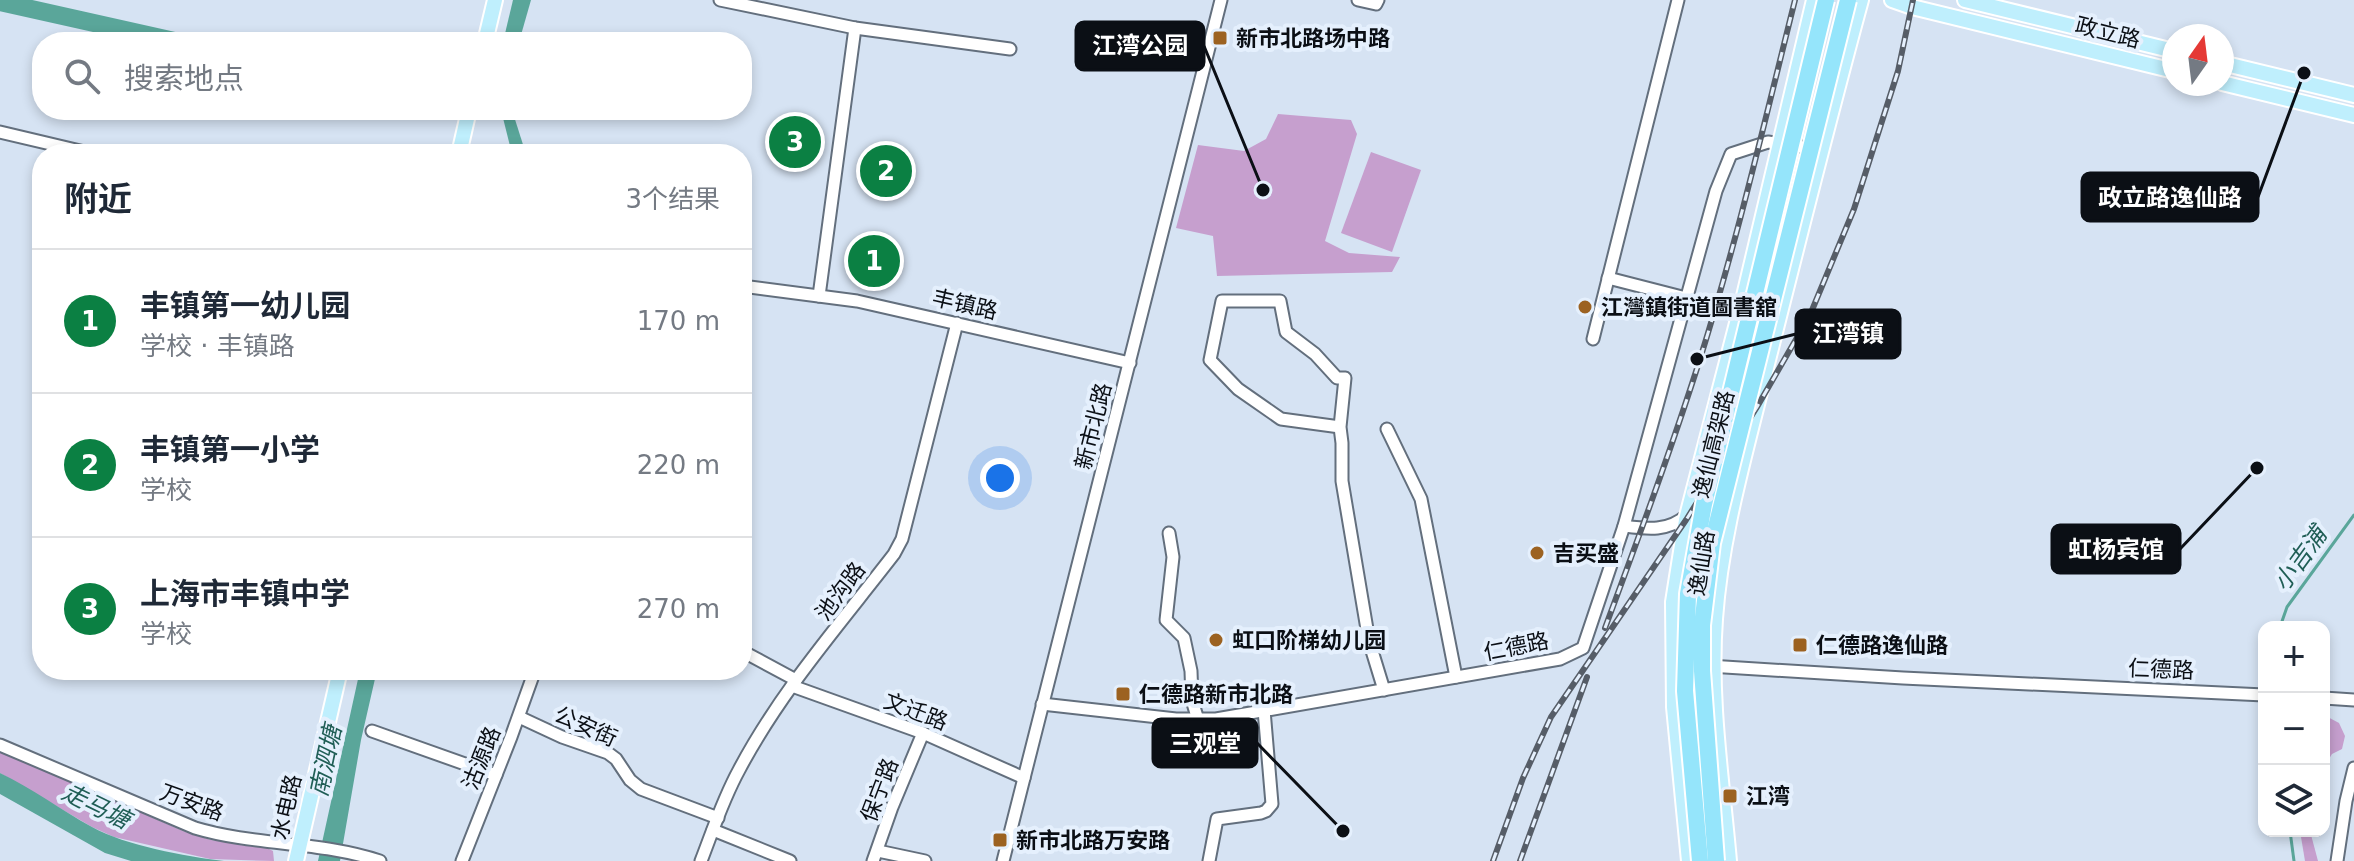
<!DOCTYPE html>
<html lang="zh">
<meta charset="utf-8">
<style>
body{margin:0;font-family:"DejaVu Sans","Noto Sans SC",sans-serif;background:#f2f2f3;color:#1f2937}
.controls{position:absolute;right:24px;bottom:24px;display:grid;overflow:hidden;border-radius:16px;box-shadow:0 4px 12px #0003}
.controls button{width:72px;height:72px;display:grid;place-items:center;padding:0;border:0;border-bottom:2px solid #e0e1e3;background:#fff;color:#1f2937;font:40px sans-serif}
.compass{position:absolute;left:2162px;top:24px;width:72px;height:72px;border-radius:50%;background:#fff;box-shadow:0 4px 12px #0003;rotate:14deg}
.you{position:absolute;left:1000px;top:478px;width:28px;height:28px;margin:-20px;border:6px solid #fff;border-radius:50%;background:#1a73e8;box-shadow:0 0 0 12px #1a73e833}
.badge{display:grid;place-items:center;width:52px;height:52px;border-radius:50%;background:#0b8043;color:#fff;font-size:26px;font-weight:700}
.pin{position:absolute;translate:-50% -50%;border:4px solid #fff;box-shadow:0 2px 8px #0006}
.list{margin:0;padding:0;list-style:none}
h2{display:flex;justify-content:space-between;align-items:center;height:104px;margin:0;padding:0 32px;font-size:34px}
h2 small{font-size:26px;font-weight:400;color:#747a83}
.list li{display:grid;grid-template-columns:52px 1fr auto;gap:24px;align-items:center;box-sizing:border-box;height:144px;padding:0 32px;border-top:2px solid #e0e1e3}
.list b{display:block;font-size:30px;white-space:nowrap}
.list p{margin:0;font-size:26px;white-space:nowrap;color:#747a83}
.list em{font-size:26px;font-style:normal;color:#747a83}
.icon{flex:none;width:44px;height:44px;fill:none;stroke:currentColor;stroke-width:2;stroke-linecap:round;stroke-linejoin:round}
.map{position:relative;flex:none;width:2354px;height:861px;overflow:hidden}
.search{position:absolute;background:#fff;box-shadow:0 4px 12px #0003;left:32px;top:32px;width:720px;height:88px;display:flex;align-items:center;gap:20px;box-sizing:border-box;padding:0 28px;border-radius:32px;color:#747a83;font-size:30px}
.panel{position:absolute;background:#fff;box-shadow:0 4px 12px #0003;left:32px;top:144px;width:720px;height:536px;border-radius:32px}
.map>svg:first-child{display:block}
.green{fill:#c69fce}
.water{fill:#5aa69a}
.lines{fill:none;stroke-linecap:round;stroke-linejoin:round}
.stream{stroke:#5aa69a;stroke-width:3}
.river{stroke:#5aa69a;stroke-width:18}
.minor-casing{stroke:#636f7d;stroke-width:15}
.major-casing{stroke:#fff;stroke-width:18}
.minor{stroke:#fff;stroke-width:11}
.major{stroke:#bfeffd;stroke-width:14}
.rail-casing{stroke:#565d67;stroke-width:6}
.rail{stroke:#e5f0fd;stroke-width:3;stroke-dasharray:9;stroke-linecap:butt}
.highway-bridge-casing{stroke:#fff;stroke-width:20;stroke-linecap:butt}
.highway-bridge{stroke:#95e5fb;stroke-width:16}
.poi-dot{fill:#9c6221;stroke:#e5f0fd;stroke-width:3}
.labels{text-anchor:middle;stroke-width:8;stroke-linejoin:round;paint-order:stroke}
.street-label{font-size:22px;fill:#0b0f15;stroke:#e5f0fd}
.poi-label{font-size:22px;font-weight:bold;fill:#0b0f15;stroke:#e5f0fd;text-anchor:start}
.water-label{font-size:24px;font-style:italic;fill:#205e56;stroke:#e5f0fd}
.leader{fill:none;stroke:#0b0f15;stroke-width:3}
.callout-dot{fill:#0b0f15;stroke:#e5f0fd;stroke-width:3}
.callout{fill:#0b0f15;stroke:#0b0f15;stroke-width:3}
.callout-label{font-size:24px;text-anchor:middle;font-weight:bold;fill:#fff}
</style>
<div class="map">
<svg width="2354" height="861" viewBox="0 0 2354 861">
<rect width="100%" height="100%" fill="#d6e3f3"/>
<g class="green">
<polygon points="1278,114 1351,120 1357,134 1325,241 1349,253 1400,257 1392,272 1217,276 1213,236 1176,228 1198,145 1244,151 1266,139"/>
<polygon points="1371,152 1421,170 1392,252 1341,233"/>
<polygon points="2324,715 2339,723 2345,736 2342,749 2332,754 2324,767"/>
<polygon points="0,751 183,831 211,840 265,847 273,851 274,861 210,859 114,837 92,827 0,773"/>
<polygon points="2300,831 2310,831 2318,861 2305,861"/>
</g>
<g class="water">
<polygon points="513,0 531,0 519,42 503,42"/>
<polygon points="501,110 512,110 526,154 512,154"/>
<polygon points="360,670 377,670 361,740 340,861 318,861"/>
<path d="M 0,773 C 32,788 61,810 92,827 C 127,846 184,856 224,861 L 131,861 L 105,853 L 0,794 Z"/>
</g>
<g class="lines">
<g class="stream">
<polyline points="2280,627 2287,607 2354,515"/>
<polyline points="2290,831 2294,861"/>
</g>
<polyline class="river" points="0,2 179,42"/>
<g class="minor-casing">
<g id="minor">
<polyline points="720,0 855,28 1010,49"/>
<polyline points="1358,0 1376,4 1378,0"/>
<polyline points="0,132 93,154"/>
<polyline points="1608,278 1686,298"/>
<polyline points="742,286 857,301 1130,363"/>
<polyline points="819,296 855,28"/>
<polyline points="1593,339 1678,0"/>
<polyline points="1340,427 1345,378 1337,378 1315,354 1286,332 1280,301 1222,301 1210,360 1238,389 1281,419 1340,427 1342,443 1342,481 1369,641 1384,690"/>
<polyline points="1387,429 1421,499 1456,677"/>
<path d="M 1624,526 C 1647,529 1668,532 1687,515"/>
<polyline points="1169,533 1173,557 1166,620 1184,638 1191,671 1192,700 1198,720"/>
<polyline points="742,651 796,680"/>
<polyline points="1709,666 1903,678 2264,695"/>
<polyline points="792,686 923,733 1024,778"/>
<polyline points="2324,698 2354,700"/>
<polyline points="1042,704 1176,719 1216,719 1560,659 1583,648 1624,526 1716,191 1731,154 1768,142 1815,149"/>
<polyline points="519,717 562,737 608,753 616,759 630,780 641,789 718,818"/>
<polyline points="372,731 496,775"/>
<path d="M 0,745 L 195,828 C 255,846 320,841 380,861"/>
<polyline points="713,830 790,861"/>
<polyline points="878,851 925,861"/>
<polyline points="462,861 511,737 535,670"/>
<path d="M 701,861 C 713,830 723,799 739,770 C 780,692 840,624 894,554 L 902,539 L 957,323"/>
<polyline points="873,861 892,807 923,733"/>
<polyline points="1003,861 1221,0"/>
<polyline points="1209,861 1217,819 1261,813 1266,811 1272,804 1264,710"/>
<polyline points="2337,861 2346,801 2354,768"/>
</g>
</g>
<g class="major-casing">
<g id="major">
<polyline points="1892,0 1912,7 2174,71"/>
<polyline points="1965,0 2174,51"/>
<polyline points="485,42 495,0"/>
<polyline points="2222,63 2354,95"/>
<polyline points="2222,83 2354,115"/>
<polyline points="459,154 469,110"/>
<polyline points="296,861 340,670"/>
<polyline points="1689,861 1674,707 1673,602 1686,520 1744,296 1814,0"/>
<path d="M 1729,861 C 1722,781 1709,699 1715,619 C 1721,533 1747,448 1767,364 C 1798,242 1828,121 1861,0"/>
</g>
</g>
<use href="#minor" class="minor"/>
<use href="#major" class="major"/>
<g class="rail-casing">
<g id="rail">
<path d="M 1605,628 C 1638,539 1671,450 1700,359 C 1737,241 1765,120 1795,0"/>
<polyline points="1493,861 1523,778 1551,717 1686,520 1757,407 1810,315 1854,209 1898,71 1913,0"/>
<polyline points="1520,861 1587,677"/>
</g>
</g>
<use href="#rail" class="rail"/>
<g class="highway-bridge-casing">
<g id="highway-bridge">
<polyline points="1700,861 1685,691 1688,594 1704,504 1826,0"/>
<polyline points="1716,861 1702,671 1702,625 1712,543 1848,0"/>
</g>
</g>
<use href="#highway-bridge" class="highway-bridge"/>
</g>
<g class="poi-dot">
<rect x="1212" y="30" width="16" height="16" rx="4"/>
<circle cx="1585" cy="307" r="8"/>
<circle cx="1537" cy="553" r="8"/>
<circle cx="1216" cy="640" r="8"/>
<rect x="1792" y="637" width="16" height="16" rx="4"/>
<rect x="1115" y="686" width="16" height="16" rx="4"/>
<rect x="1722" y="788" width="16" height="16" rx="4"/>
<rect x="992" y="832" width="16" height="16" rx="4"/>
</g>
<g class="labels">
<g class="street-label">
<text transform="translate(2108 32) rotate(14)" y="8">政立路</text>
<text transform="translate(965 304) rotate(13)" y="8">丰镇路</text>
<text transform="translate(1093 426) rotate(-76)" y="8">新市北路</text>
<text transform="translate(1713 444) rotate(-76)" y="8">逸仙高架路</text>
<text transform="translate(1701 563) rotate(-81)" y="8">逸仙路</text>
<text transform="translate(840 591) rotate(-53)" y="8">池沟路</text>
<text transform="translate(1516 646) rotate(-11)" y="8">仁德路</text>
<text transform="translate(2161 669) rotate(2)" y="8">仁德路</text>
<text transform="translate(916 711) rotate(21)" y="8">文迁路</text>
<text transform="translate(586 726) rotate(24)" y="8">公安街</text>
<text transform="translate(481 758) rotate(-68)" y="8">沽源路</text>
<text transform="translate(879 790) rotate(-69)" y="8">保宁路</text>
<text transform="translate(192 802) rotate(20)" y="8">万安路</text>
<text transform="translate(286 807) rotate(-77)" y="8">水电路</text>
</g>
<g class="poi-label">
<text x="1236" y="46">新市北路场中路</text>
<text x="1601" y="315">江灣鎮街道圖書舘</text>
<text x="1553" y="561">吉买盛</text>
<text x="1232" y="648">虹口阶梯幼儿园</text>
<text x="1816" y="653">仁德路逸仙路</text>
<text x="1139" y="702">仁德路新市北路</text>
<text x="1746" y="804">江湾</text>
<text x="1016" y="848">新市北路万安路</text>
</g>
<g class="water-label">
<text transform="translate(2300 559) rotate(-54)" y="8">小吉浦</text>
<text transform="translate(326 761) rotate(-78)" y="8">南泗塘</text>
<text transform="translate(96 806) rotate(26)" y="8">走马塘</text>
</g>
</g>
<path class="leader" d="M1263 190L1204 46M2304 73L2258 197M1697 359L1796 334M2257 468L2180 549M1343 831L1257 743"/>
<g class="callout-dot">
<circle cx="1263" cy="190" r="8"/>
<circle cx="2304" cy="73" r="8"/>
<circle cx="1697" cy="359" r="8"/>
<circle cx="2257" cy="468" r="8"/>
<circle cx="1343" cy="831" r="8"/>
</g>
<g class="callout">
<rect x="1076" y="22" width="128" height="48" rx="8"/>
<rect x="2082" y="173" width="176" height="48" rx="8"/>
<rect x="1796" y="310" width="104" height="48" rx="8"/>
<rect x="2052" y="525" width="128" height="48" rx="8"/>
<rect x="1153" y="719" width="104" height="48" rx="8"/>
</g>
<g class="callout-label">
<text x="1140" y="54">江湾公园</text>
<text x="2170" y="206">政立路逸仙路</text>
<text x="1848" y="342">江湾镇</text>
<text x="2116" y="558">虹杨宾馆</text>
<text x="1205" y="752">三观堂</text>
</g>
</svg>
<div class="controls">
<button>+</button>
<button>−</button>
<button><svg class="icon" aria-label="layers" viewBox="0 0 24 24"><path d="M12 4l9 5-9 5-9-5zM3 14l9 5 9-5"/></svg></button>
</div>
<svg class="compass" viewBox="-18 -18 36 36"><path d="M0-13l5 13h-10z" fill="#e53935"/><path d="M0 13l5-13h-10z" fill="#747a83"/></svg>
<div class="you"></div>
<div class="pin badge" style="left:874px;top:261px">1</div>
<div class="pin badge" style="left:886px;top:171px">2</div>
<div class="pin badge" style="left:795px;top:142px">3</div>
<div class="search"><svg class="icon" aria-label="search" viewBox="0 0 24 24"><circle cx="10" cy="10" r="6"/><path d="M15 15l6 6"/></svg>搜索地点</div>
<section class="panel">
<h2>附近<small>3个结果</small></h2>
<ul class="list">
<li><span class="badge">1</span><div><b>丰镇第一幼儿园</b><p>学校 · 丰镇路</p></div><em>170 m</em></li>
<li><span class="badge">2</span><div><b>丰镇第一小学</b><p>学校</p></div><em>220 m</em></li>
<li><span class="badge">3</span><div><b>上海市丰镇中学</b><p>学校</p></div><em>270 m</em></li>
</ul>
</section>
</div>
